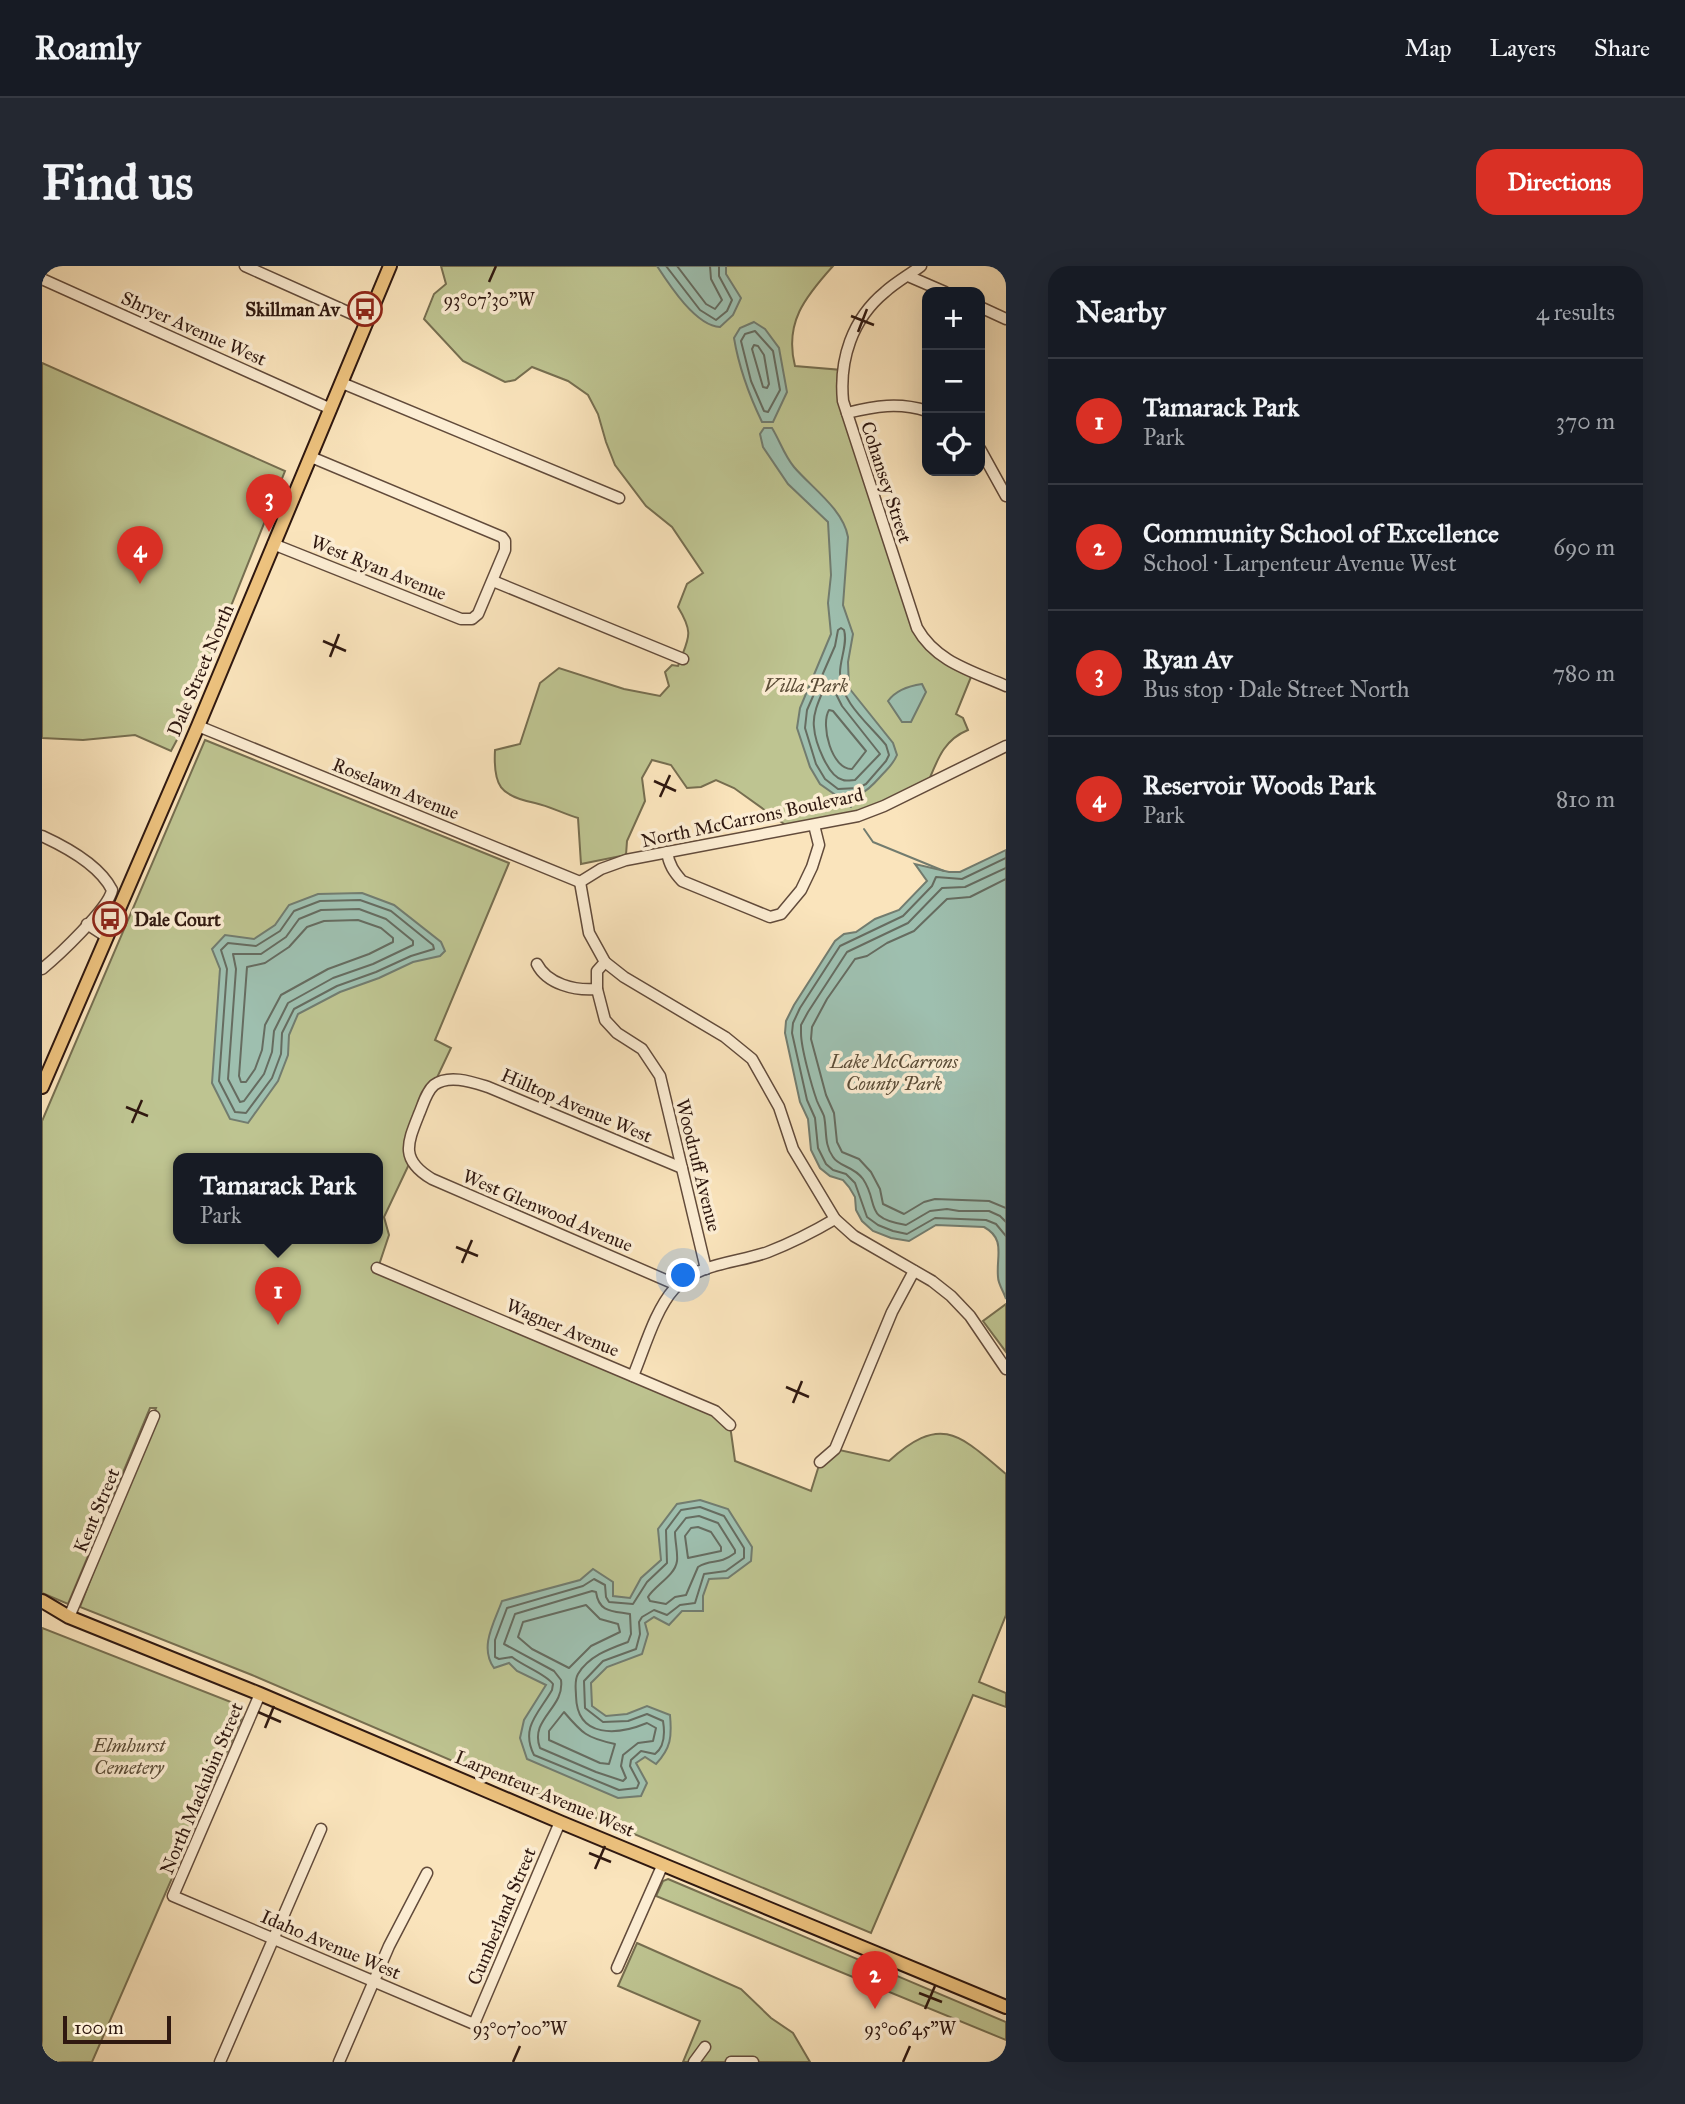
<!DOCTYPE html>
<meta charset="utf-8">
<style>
body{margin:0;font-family:"IM FELL Great Primer",serif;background:#242831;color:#f1f3f6}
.controls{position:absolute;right:21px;top:21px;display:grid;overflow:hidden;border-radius:14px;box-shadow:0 7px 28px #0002}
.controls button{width:63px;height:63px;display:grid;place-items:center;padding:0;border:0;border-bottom:2px solid #363941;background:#171b24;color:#f1f3f6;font:35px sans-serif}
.scale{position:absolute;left:21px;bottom:18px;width:108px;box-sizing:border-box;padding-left:7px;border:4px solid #2f1810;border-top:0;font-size:19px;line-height:24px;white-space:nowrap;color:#2f1810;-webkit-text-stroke:5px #fcedd3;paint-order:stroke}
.you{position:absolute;left:642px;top:1010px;width:24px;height:24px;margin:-18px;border:5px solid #fff;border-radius:50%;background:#1a73e8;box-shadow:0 0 0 10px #1a73e833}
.badge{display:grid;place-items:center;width:46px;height:46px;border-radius:50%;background:#d93025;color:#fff;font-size:23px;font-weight:700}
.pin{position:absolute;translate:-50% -58px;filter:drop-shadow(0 2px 4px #0008)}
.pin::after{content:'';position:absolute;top:37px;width:24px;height:21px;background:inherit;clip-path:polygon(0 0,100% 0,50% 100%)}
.popup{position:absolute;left:131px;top:887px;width:210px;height:91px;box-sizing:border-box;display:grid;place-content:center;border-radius:14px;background:#171b24;filter:drop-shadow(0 2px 5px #0005);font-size:23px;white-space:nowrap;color:#9ea1a6}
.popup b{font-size:26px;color:#f1f3f6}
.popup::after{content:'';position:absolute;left:50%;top:100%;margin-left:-14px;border:14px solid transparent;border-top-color:#171b24}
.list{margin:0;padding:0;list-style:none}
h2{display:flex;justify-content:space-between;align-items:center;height:91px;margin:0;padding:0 28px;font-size:30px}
h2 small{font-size:23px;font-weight:400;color:#9ea1a6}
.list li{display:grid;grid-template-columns:46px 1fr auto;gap:21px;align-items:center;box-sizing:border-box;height:126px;padding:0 28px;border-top:2px solid #363941}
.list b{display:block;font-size:26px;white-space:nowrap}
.list p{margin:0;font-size:23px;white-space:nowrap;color:#9ea1a6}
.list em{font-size:23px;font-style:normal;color:#9ea1a6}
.icon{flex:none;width:38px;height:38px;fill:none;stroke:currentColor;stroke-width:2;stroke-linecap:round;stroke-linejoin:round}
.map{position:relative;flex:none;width:964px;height:1796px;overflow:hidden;border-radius:21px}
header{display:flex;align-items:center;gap:42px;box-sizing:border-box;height:98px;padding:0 35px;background:#171b24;border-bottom:2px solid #363941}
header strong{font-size:33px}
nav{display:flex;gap:38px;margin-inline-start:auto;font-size:24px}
.intro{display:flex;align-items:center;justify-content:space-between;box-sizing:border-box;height:168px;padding:0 42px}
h1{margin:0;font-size:49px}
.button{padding:18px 32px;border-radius:21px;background:#d93025;color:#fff;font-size:24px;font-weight:700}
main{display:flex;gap:42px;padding:0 42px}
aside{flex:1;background:#171b24;border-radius:21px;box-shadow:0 7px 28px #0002}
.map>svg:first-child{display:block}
.green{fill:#bec491;stroke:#766e50;stroke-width:2;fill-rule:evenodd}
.water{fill:#9ebfaf;stroke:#727c6f;stroke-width:2}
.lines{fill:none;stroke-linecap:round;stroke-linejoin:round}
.shore{stroke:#666c60;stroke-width:2}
.stream{stroke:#727c6f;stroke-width:2}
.minor-casing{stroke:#624b3b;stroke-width:13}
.major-casing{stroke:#2f1810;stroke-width:16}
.minor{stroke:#fcedd3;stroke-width:10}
.major{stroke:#edc27e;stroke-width:12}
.ticks{fill:none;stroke:#2f1810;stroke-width:2.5}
.labels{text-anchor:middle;stroke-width:7;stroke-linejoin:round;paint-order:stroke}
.poi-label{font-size:19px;font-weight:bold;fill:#2f1810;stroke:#fcedd3;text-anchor:end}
.street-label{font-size:19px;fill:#2f1810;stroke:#fcedd3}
.park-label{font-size:19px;font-style:italic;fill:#5a4c37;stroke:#fcedd3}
.ticks-label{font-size:18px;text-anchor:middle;fill:#2f1810;stroke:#fcedd3;stroke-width:7;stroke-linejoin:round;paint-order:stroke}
</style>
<header>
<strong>Roamly</strong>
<nav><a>Map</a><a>Layers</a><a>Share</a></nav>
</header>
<div class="intro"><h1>Find us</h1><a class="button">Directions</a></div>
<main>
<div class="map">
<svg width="964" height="1796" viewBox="0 0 964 1796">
<rect width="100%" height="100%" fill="#fae4bc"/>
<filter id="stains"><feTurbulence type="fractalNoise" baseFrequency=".00286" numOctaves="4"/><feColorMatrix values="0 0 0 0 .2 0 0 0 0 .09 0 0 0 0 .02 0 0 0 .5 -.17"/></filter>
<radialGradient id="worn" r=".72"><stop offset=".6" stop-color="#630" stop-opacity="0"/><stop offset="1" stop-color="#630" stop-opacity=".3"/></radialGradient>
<g class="green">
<path d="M 399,0 L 791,0 C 763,31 742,57 753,100 L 800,104 L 800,120 L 879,370 L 931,406 L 914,448 L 921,452 L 926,464 C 901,474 895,495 885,519 L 842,540 L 749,563 L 692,522 L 674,514 L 659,521 L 645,522 L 629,499 L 610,494 L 600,512 L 603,535 L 585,575 L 584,589 L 539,598 L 536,552 C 522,548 507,540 493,537 C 458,530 451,520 453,484 L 478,478 L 498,417 L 517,402 L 582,423 L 618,430 L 627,420 L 623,406 L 630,399 L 636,400 C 646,372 653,369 636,341 L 645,318 L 661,307 L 630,261 L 604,240 L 573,199 L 564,176 L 556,148 L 546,129 L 526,115 L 490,101 L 473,114 L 463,116 L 421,95 L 382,53 L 392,28 L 404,18 Z"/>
<polygon points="0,97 243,205 137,470 129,485 93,469 41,474 0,472"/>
<path d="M 163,474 L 467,597 L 393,774 L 409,782 L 366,873 L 369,894 L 342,951 L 347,969 L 336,1002 L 673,1145 L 688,1159 L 693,1195 L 769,1225 L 778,1196 L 793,1183 L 847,1195 C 899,1148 917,1168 964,1208 L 964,1349 L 937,1416 L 964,1427 L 964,1441 L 931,1429 L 829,1667 L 482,1522 L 483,1526 L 210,1409 L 38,1341 L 114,1142 L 108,1142 L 26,1338 L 0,1327 L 0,855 ZM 136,893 L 336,893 L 336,973 L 136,973 Z"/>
<polygon points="964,1038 964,1086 941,1055"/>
<polygon points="0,1362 194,1438 200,1451 50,1796 0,1796"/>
<polygon points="626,1613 964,1756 964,1774 614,1630 621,1615"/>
<polygon points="595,1677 699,1723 729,1752 751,1767 768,1796 641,1796 658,1755 576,1720"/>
</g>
<g class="water">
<path d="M 615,0 L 684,0 L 684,8 L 699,32 L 691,49 L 678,61 C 654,60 628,20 615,0 Z"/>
<path d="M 712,56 L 723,63 L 737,82 L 745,126 L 731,156 L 720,156 C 707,129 697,102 692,72 L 698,62 Z"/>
<path d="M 722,162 L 730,162 C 738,175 742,189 752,201 C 770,222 801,243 806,271 L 801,339 L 811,368 L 806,396 L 807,422 L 851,477 L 855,489 C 851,499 845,503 838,511 C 822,529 818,530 795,530 L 778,518 L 768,501 L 755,462 L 758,442 L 789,368 L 786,337 L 789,309 L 786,256 L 746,218 L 721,181 L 718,168 Z"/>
<path d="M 880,418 L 884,426 L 869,456 L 860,456 L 846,435 C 854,424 866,420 880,418 Z"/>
<path d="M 964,584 L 964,1033 C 962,1026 956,1018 956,1011 C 954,990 964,973 942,961 L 894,959 L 867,975 L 849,972 L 831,965 L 820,955 L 814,944 L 813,931 L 807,921 L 801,914 L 788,910 L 778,902 L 769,884 L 766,853 L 758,836 L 743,767 L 744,755 L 752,739 L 793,675 L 802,668 L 814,666 L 833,653 L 857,644 L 885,615 L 873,598 L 907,606 L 918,606 Z"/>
<polygon points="320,627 352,639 399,676 403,685 398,690 371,696 337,712 298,726 256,748 247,769 246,789 236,815 206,857 188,853 170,817 178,703 170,683 183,669 212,673 233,659 247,639 276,628"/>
<path d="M 658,1234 L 686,1243 L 710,1281 L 709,1295 L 686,1312 L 667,1313 L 661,1330 L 661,1345 L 640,1345 L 627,1359 L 612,1351 L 603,1357 L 606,1368 L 600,1388 L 565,1401 L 549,1417 L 550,1440 L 564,1450 L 585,1448 L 605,1440 L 628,1449 C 630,1471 629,1482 614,1498 L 603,1491 L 594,1497 L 605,1517 L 599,1530 L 576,1532 L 485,1493 L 478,1472 L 482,1454 L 504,1419 L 475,1405 L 467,1397 L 452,1402 C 437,1381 452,1357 460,1335 L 538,1314 L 551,1303 L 571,1316 L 571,1330 L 588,1332 L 599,1312 L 619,1294 L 616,1263 L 635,1238 Z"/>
</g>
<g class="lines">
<g class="shore">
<polyline points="624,0 658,44 674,54 685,45 690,34 677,10 677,0"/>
<polyline points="635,0 664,38 673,43 680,34 669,13 668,0"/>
<polygon points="713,65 731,85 738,124 726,146 722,145 709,115 699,75 703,68"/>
<polygon points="712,79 716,80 722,89 727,118 725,122 721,121 710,83"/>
<path d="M 799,362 L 802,364 C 806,377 798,393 798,407 C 798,436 827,458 844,479 L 847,489 L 844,495 L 824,518 L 816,522 L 796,523 L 783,513 L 774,498 L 763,462 L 765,444 L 793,380 L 796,364 Z"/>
<path d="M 788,416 L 800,440 L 838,488 L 813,514 C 811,514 803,515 801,514 C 786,511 773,476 772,461 C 770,447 779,430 784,418 Z"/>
<path d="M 787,444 L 791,445 L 824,485 L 810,503 C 790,504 778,459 787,444 Z"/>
<polyline points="964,592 920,613 894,611 890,620 861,650 798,680 758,742 751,757 750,767 765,834 773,852 776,882 784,898 791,904 804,908 813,917 825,951 836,959 851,965 865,968 893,952 944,954 954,958 964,970"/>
<path d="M 964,602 L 923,621 L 900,622 L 866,657 L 805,686 L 766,746 L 759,759 L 759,767 C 759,782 770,821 775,835 C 777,840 780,845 782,850 C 785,864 782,879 791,891 C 797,901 812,900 821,913 C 838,938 820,952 864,959 L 888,945 L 905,943 L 917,945 L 947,945 L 958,950 L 964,956"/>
<polyline points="964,613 928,631 905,633 872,665 845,677 825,690 813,693 785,733 770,761 769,773 784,829 792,847 795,876 800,886 817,893 829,906 838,923 841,938 862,948 882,936 893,933 947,935 964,942"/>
<polygon points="318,634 349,645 391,679 392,683 369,690 334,706 295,720 252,743 240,767 239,788 230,812 204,847 193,846 177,815 185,703 179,684 186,677 214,680 238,665 252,645 278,635"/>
<polygon points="317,643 344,653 371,675 371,679 331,698 291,712 246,737 232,765 230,786 222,808 202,835 198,836 186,813 194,703 191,688 219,688 244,671 257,653 279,644"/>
<polygon points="316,654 339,662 351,672 351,676 327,688 286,703 239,729 223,759 220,784 213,803 204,816 199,816 197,810 205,701 223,697 247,681 265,661 282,655"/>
<path d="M 658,1241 L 682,1250 L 702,1282 L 702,1292 L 684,1305 L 662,1308 L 653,1337 L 638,1339 L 625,1349 L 612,1344 L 600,1351 L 597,1356 L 598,1368 L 594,1383 L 561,1395 L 542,1415 L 543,1442 L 561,1456 L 586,1455 L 605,1448 L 621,1455 C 623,1467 622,1481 613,1488 L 599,1485 L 589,1494 L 588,1500 L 597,1517 L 595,1522 L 577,1524 L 492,1489 C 478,1461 497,1447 510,1424 L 511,1418 C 504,1408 481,1400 470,1391 L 457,1393 L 453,1391 L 453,1374 L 465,1342 L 541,1320 L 552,1313 L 563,1319 L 564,1331 L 567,1336 L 591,1338 L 605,1316 L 625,1297 L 624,1264 L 639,1244 Z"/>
<path d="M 657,1250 L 676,1257 L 693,1284 L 693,1287 C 676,1300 670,1292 656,1301 L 644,1329 L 633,1331 L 624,1338 L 608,1335 L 606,1331 C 613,1319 633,1310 635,1295 C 636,1286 633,1276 633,1266 L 644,1252 Z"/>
<polygon points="656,1261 669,1266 679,1281 679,1285 646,1292 643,1270 649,1262"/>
<path d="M 550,1325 L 554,1326 C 557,1347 571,1345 588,1348 L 589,1368 L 586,1376 C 567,1383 547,1390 536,1408 C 532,1415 534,1423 534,1430 C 535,1473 576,1469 605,1457 L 614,1462 L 611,1475 L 596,1477 L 581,1489 L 579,1500 L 584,1512 L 581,1515 L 554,1506 L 498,1482 C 487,1453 523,1442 519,1414 L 512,1405 L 462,1378 L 473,1348 Z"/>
<polygon points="544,1339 558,1353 576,1358 578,1366 549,1380 527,1402 490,1383 476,1371 481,1356"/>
<path d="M 522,1446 C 540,1467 544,1472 573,1478 L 567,1498 L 558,1497 L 507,1474 L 507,1465 Z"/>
</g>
<g class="stream">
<polyline points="802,529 809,541"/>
<polyline points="822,563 831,576 902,605"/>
</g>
<g class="minor-casing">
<g id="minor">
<polyline points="203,0 326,55"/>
<path d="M 879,0 C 867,9 854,16 843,26 C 810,53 797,94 801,135 L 875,362 C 894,396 930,405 964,420"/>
<polyline points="866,10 903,26"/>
<polyline points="0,13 289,143"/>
<polyline points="938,41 964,53"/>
<polyline points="300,117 577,232"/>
<path d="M 805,147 C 833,140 857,136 885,145"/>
<polyline points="938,183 964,230"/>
<polyline points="231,278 419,353 430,353 436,348 463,284 463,275 460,271 269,191"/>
<polyline points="451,315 641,393"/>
<polyline points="156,460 538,616"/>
<path d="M 0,570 C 24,581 58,600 70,624 C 67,642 16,690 0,703"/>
<path d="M 625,586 C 627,599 632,606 640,615 L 728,651 L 739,648 L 759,624 L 770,601 L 777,579 L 772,559"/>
<polyline points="538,616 547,667 563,696 582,711 683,771 710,793 737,841 751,883 793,953 812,970 890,1015 909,1030 928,1050 964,1103"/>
<polyline points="538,616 559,603 584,594 816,550 842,540 964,480"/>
<polyline points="45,658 65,671"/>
<polyline points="563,696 555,705 555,723 563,754 575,767 600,783 618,810 664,1003"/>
<path d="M 495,698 C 505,718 533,725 555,723"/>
<polyline points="335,1002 673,1145 688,1159"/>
<path d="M 635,1019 L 390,913 C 358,894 365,878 377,848 C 381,839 384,826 392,819 C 407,808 430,816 446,821 L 640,902"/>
<path d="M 591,1110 C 602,1084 613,1044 632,1023 C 654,997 696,997 726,986 C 749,977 771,966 793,953"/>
<polyline points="778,1196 793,1183 850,1046 872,1005"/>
<polyline points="27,1351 112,1150"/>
<polyline points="218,1428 131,1630 432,1758 518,1556"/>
<polyline points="575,1702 621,1598"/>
<polyline points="178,1796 279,1563"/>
<polyline points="297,1796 347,1680 385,1607"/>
<polyline points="652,1796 663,1781"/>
<polyline points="689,1796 711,1796"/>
</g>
</g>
<g class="major-casing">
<g id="major">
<polyline points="0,821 156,460 348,0"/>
<polyline points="0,1335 27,1351 218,1428 518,1556 964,1741"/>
</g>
</g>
<use href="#minor" class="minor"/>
<use href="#major" class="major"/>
</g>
<path class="ticks" d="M 447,16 L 454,0M 809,50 L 832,59M 816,66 L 825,43M 281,375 L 304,385M 288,391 L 297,368M 612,515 L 634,525M 618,531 L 628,509M 84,841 L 106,850M 90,857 L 100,834M 414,981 L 436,990M 420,997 L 430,974M 744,1121 L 767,1131M 751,1137 L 760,1115M 216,1446 L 239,1456M 223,1462 L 232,1440M 547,1587 L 569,1596M 553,1603 L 563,1580M 877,1727 L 900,1736M 883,1743 L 893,1720M 471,1796 L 478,1780M 861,1796 L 868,1780"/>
<defs>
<g id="bus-ring" transform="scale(1.75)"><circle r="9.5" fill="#fcedd3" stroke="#8f2418" stroke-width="1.5"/><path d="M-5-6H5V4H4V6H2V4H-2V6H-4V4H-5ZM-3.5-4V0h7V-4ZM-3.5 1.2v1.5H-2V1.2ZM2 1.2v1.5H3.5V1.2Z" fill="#8f2418"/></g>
</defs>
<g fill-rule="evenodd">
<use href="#bus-ring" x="323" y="43"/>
<use href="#bus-ring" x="68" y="653"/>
</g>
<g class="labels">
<g class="poi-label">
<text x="298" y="50">Skillman Av</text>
<text x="92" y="660" text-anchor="start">Dale Court</text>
</g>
<g class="street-label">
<text transform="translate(152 62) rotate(24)" y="7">Shryer Avenue West</text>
<text transform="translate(845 216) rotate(72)" y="7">Cohansey Street</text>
<text transform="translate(337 301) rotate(22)" y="7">West Ryan Avenue</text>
<text transform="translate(158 404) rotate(-67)" y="7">Dale Street North</text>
<text transform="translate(354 522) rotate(22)" y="7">Roselawn Avenue</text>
<text transform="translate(710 551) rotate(-12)" y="7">North McCarrons Boulevard</text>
<text transform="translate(535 839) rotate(23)" y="7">Hilltop Avenue West</text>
<text transform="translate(657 899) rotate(76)" y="7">Woodruff Avenue</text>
<text transform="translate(506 944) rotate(23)" y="7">West Glenwood Avenue</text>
<text transform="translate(521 1061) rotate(23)" y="7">Wagner Avenue</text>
<text transform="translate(54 1244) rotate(-67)" y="7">Kent Street</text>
<text transform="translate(159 1522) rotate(-67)" y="7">North Mackubin Street</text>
<text transform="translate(503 1527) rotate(23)" y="7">Larpenteur Avenue West</text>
<text transform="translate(459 1650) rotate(-67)" y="7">Cumberland Street</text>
<text transform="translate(289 1678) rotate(23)" y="7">Idaho Avenue West</text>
</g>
<g class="park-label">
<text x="764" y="426">Villa Park</text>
<text x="852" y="802">Lake McCarrons<tspan x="852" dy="22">County Park</tspan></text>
<text x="87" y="1486">Elmhurst<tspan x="87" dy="22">Cemetery</tspan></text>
</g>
</g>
<g class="ticks-label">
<text x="447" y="40">93°07'30"W</text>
<text x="478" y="1769">93°07'00"W</text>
<text x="868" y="1769">93°06'45"W</text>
</g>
<rect width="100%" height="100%" filter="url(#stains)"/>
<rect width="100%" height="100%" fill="url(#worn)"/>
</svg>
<div class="controls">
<button>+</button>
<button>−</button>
<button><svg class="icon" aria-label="locate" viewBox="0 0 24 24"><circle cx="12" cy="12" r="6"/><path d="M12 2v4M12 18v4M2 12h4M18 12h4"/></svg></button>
</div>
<div class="scale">100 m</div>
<div class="you"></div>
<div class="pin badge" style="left:236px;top:1059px">1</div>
<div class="popup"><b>Tamarack Park</b>Park</div>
<div class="pin badge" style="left:833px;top:1743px">2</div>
<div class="pin badge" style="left:227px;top:266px">3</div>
<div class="pin badge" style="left:98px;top:318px">4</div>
</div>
<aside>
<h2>Nearby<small>4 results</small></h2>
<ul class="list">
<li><span class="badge">1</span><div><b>Tamarack Park</b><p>Park</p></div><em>370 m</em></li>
<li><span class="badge">2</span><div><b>Community School of Excellence</b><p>School · Larpenteur Avenue West</p></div><em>690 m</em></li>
<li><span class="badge">3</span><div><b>Ryan Av</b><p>Bus stop · Dale Street North</p></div><em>780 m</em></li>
<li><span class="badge">4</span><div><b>Reservoir Woods Park</b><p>Park</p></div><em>810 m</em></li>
</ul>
</aside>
</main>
